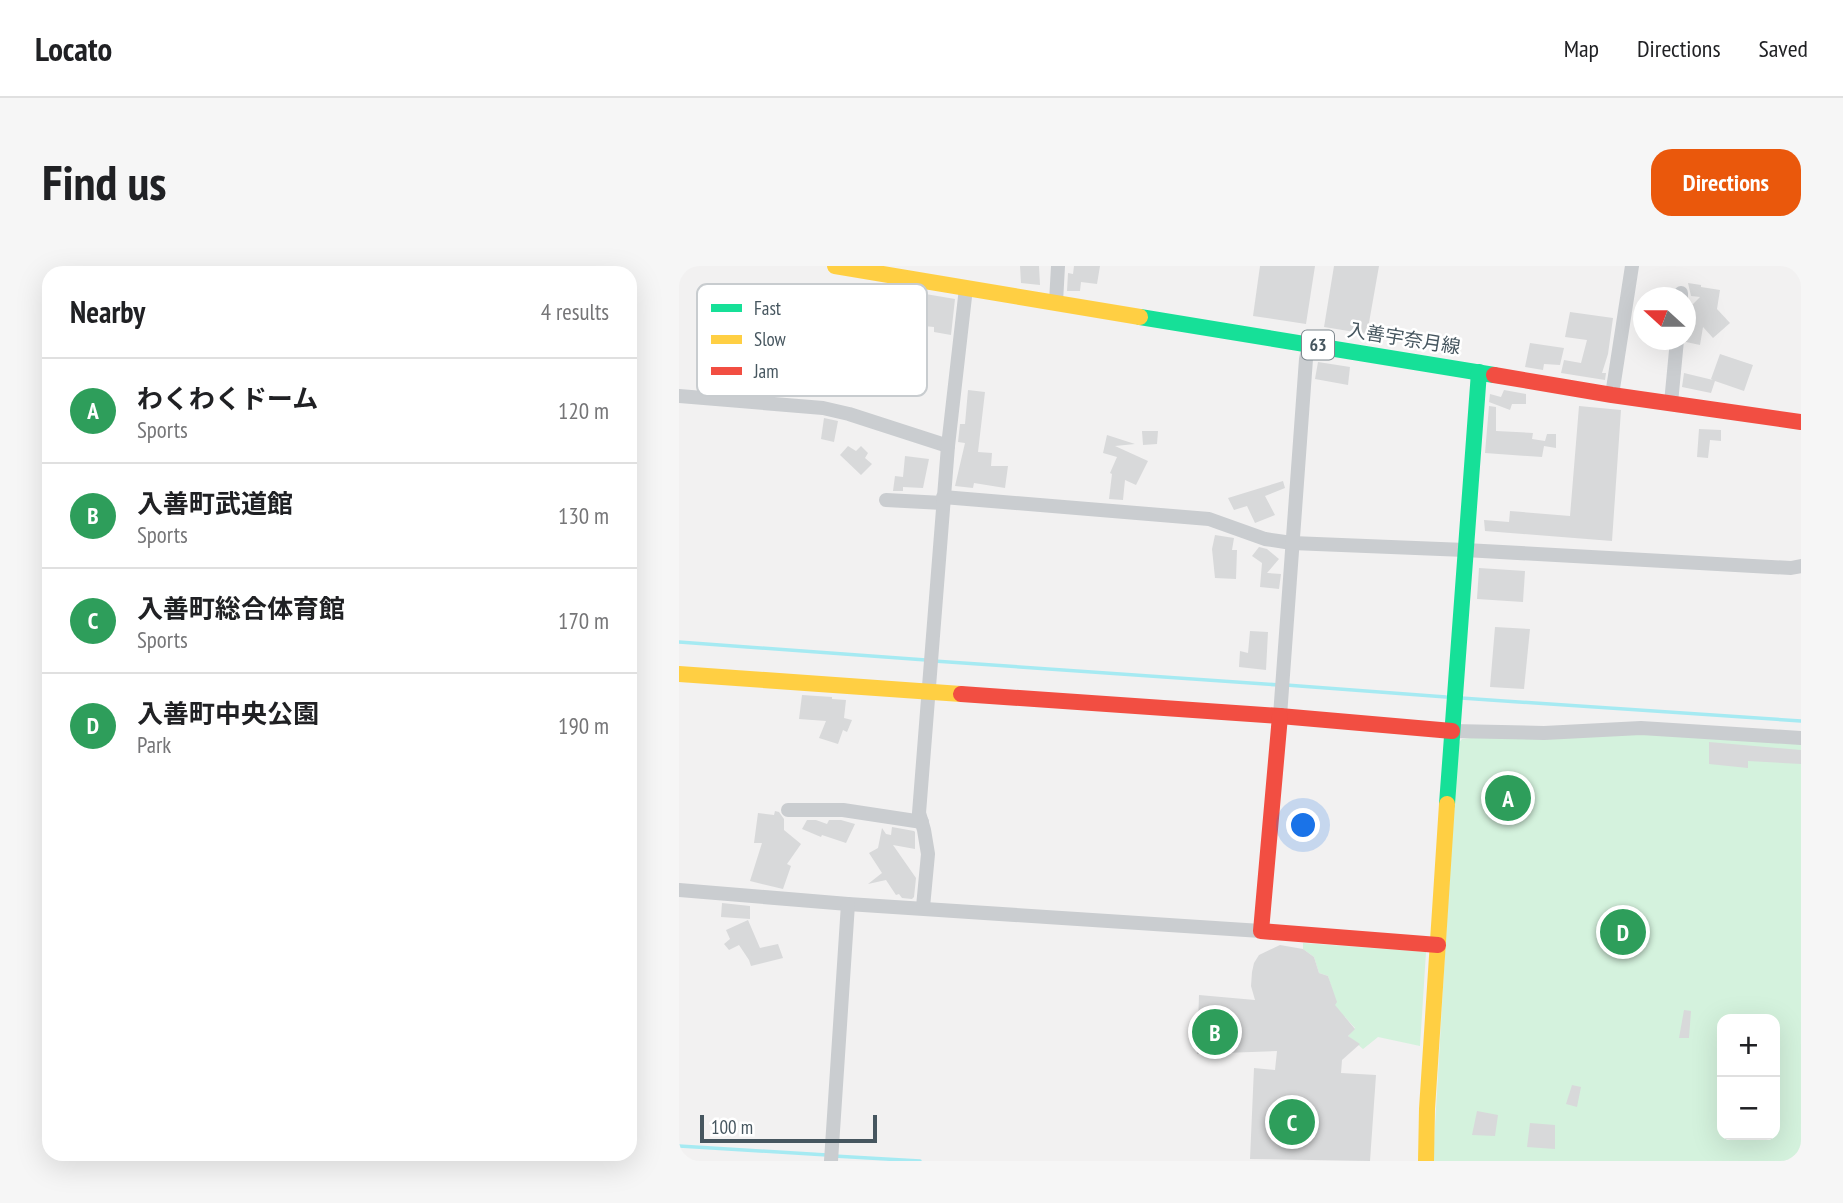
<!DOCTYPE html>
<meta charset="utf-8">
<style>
body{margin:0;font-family:"PT Sans Narrow","Noto Sans JP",sans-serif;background:#f6f6f6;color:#202124}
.controls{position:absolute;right:21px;bottom:21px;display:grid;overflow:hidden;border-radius:14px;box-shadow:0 7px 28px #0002}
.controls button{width:63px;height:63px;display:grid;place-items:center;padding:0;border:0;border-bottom:2px solid #e0e0e0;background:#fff;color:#202124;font:35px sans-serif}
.compass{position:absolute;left:954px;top:21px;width:63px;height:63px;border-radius:50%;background:#fff;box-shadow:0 7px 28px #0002;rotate:291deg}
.scale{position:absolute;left:21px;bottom:18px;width:177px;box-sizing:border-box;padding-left:7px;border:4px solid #46565f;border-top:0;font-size:19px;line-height:24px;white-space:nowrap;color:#46565f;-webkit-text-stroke:5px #fff;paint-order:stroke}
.you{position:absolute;left:625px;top:560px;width:24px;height:24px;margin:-18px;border:5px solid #fff;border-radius:50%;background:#1a73e8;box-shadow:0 0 0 10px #1a73e833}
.badge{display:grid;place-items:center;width:46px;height:46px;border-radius:50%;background:#ea580c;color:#fff;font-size:23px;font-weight:700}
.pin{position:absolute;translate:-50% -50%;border:4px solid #fff;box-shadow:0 2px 7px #0006}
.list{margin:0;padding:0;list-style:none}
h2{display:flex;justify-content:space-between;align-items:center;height:91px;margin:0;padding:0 28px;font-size:30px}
h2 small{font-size:23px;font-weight:400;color:#757577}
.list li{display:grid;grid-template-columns:46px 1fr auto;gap:21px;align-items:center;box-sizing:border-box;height:105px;padding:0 28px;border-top:2px solid #e0e0e0}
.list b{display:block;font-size:26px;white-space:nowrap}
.list p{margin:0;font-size:23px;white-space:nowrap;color:#757577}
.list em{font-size:23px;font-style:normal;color:#757577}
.map{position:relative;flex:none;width:1122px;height:895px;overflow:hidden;border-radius:21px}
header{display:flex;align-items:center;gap:42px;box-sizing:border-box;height:98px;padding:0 35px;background:#fff;border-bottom:2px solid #e0e0e0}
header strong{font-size:33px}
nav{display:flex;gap:38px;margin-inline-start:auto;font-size:24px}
.intro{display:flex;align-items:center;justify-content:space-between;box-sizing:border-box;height:168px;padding:0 42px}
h1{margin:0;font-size:49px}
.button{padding:18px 32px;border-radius:21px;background:#ea580c;color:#fff;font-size:24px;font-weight:700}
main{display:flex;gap:42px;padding:0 42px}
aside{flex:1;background:#fff;border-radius:21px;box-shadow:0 7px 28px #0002}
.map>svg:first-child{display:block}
.green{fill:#d4f2dd;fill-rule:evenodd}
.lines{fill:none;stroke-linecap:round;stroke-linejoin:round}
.stream{stroke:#a6eaf2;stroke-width:3.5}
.building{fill:#d8d9da}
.street{stroke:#cacdd0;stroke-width:14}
.fast{stroke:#16e098;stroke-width:16}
.slow{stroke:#ffcf43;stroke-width:16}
.jam{stroke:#f24e42;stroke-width:16}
.labels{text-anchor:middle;stroke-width:5;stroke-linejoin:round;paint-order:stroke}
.shield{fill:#fff;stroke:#7e898f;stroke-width:2}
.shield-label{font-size:18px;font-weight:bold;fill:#46565f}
.street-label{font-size:19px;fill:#46565f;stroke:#fff}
.key{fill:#fff;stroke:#c8cccf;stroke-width:2}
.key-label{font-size:19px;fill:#46565f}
</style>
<header>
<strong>Locato</strong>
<nav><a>Map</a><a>Directions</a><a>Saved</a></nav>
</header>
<div class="intro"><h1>Find us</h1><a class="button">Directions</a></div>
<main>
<aside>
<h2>Nearby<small>4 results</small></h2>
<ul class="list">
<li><span class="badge" style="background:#2e9e5b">A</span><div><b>わくわくドーム</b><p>Sports</p></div><em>120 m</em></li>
<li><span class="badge" style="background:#2e9e5b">B</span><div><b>入善町武道館</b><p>Sports</p></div><em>130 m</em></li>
<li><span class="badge" style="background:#2e9e5b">C</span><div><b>入善町総合体育館</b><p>Sports</p></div><em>170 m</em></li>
<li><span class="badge" style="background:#2e9e5b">D</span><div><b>入善町中央公園</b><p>Park</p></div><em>190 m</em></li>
</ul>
</aside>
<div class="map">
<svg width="1122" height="895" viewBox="0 0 1122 895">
<rect width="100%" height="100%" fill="#f2f1f1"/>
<g class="green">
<path d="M 963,468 L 1122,477 L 1122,895 L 754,895 L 778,479 L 783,473 L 792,472 ZM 1043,753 L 1096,753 L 1096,869 L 1043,869 Z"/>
<polygon points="624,677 747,686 741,780 699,771 684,783 669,770 676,762 666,751 661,756 652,744 657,736 649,710 640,707 635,691 624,683"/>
</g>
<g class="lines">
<g class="stream">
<polyline points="0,376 247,394"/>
<polyline points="255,395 600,419"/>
<polyline points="607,419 767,431"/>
<polyline points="782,432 1122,455"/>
<polyline points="0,880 148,889"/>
<polyline points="155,890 241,895"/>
</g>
</g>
<g class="building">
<polygon points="341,0 360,0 361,19 342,17"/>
<polygon points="395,0 421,0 418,18 402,16 401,25 388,25 389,7 394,8"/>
<polygon points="581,0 636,0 627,58 574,50"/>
<polygon points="655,0 700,0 688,68 645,61"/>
<polygon points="1009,17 1022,19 1022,21 1041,24 1038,43 1051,57 1034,72 1024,61 1021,79 1007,76 1006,46 1021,31 1012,30"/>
<polygon points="223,24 276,33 272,69 255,66 255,61 214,57 217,39 207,38 209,29 221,30"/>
<polygon points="891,46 934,52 929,88 923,107 927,107 926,114 882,107 885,94 902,97 908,74 886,71"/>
<polygon points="851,77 885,82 881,99 865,98 864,104 846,101"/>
<polygon points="1041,88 1074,99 1065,125 1036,115 1032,127 1003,121 1005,107 1034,114 1032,113"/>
<polygon points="639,96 671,101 669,119 636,113"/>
<polygon points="289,124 306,126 299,186 313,187 312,200 329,200 326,222 295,217 294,222 276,220 286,177 279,176 281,158 286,158"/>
<polygon points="825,124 847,128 847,138 833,138 831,144 810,136 811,128 822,131"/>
<polygon points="810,140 817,141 817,165 854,167 853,173 866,175 868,168 877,168 877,182 865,180 863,191 806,187"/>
<polygon points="900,140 942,144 933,275 806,265 805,254 830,256 831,245 891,250"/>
<polygon points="145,152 159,155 155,176 142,173"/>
<polygon points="1020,163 1042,164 1042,175 1031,174 1029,192 1018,191"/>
<polygon points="463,165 479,165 478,178 464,179"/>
<polygon points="428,169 456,178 436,180 469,195 457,219 446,214 444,234 430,233 433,208 431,207 438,191 424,187"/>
<polygon points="169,180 177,185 182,180 189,187 186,192 193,198 182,209 161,189"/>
<polygon points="226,190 250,193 244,222 224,221 224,225 214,225 216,210 224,211"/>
<polygon points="604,215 606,222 586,230 596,249 576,257 568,240 555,244 549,232"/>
<polygon points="536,269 555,272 553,284 558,284 557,313 536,312 533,283"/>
<polygon points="580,281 588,283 600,293 588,307 602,308 600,323 581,321 583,297 573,290"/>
<polygon points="800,302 846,305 844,336 798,333"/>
<polygon points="816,361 851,363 845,423 811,421"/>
<polygon points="571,365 589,366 587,404 560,401 561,385 569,387"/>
<polygon points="123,429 153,431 153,433 167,434 165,452 173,454 168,466 164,464 159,478 140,472 147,455 120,453"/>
<polygon points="1030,476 1122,484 1122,498 1069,495 1069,502 1030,498"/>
<polygon points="96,545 100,546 105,553 105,564 122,578 108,598 112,600 104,623 71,615 83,577 75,577 79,547 95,549"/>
<polygon points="128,554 137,554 148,558 150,554 162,554 176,558 167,577 143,569 142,571 123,563"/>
<polygon points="213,561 235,565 236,566 236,583 214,579 237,612 235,631 233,633 223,632 220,628 217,629 207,614 189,618 203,607 190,587 199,582 203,562 207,568 212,569"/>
<polygon points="43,637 71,640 71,653 42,651"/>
<polygon points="69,654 81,682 99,678 104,692 72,700 70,694 60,679 50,684 45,678 51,673 47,664"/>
<polygon points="601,679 624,683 635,691 640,707 649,710 658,736 656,739 676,763 669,770 681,778 663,794 662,807 697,809 691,895 571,893 575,802 596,804 598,785 518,788 520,729 576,734 572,720 573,706 575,697 580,689"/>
<polygon points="1005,744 1012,745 1010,772 1000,772"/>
<polygon points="893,819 902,821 898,841 887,838"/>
<polygon points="798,845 819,849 816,870 793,869"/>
<polygon points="851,857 876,859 876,883 848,881"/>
</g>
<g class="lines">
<g class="street">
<polyline points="1002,32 1002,27"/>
<polyline points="377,36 379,0"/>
<polyline points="933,129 953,0"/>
<polyline points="0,130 144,142 170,148 269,180"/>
<polyline points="992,137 998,74"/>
<polyline points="264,231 530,253 586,273 613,277 786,284 1112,302 1122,300"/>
<polyline points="207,234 264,237"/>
<polyline points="601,450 627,93 630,78"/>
<polyline points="773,465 865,467 962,462 1122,472"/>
<polyline points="109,544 164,544 243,556"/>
<polyline points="0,624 169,638 582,665"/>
<polyline points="244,641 249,588 245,564 240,547 269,180 287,22"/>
<polyline points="152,895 169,638"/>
</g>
<g class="fast">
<polyline points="461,51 815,109"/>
<polyline points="768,538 800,106"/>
</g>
<g class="slow">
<polyline points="156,0 461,51"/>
<polyline points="0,408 282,428"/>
<polyline points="747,895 748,843 768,538"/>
</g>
<g class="jam">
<polyline points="815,109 933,129 1122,156"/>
<polyline points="282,428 601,450 773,465"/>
<polyline points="601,450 582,665 759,679"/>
</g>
</g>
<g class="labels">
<rect class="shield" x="623" y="64.5" width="32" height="29" rx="5"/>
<g class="shield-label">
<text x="639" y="85">63</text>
</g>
<g class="street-label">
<text transform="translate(725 72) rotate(9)" y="7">入善宇奈月線</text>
</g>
</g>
<rect x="18" y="18" width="230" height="112" rx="10" class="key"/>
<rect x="32" y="38" width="31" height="8" fill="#16e098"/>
<rect x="32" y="69" width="31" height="9" fill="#ffcf43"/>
<rect x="32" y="101" width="31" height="8" fill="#f24e42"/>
<g class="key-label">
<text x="75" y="49">Fast</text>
<text x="75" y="80">Slow</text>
<text x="75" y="112">Jam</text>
</g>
</svg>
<div class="controls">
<button>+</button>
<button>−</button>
</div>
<svg class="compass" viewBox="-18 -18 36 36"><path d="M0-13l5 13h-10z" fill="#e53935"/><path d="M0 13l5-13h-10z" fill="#757577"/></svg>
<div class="scale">100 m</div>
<div class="you"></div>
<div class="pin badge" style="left:829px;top:532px;background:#2e9e5b">A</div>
<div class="pin badge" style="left:536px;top:766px;background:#2e9e5b">B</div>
<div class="pin badge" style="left:613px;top:856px;background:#2e9e5b">C</div>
<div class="pin badge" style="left:944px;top:666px;background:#2e9e5b">D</div>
</div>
</main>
